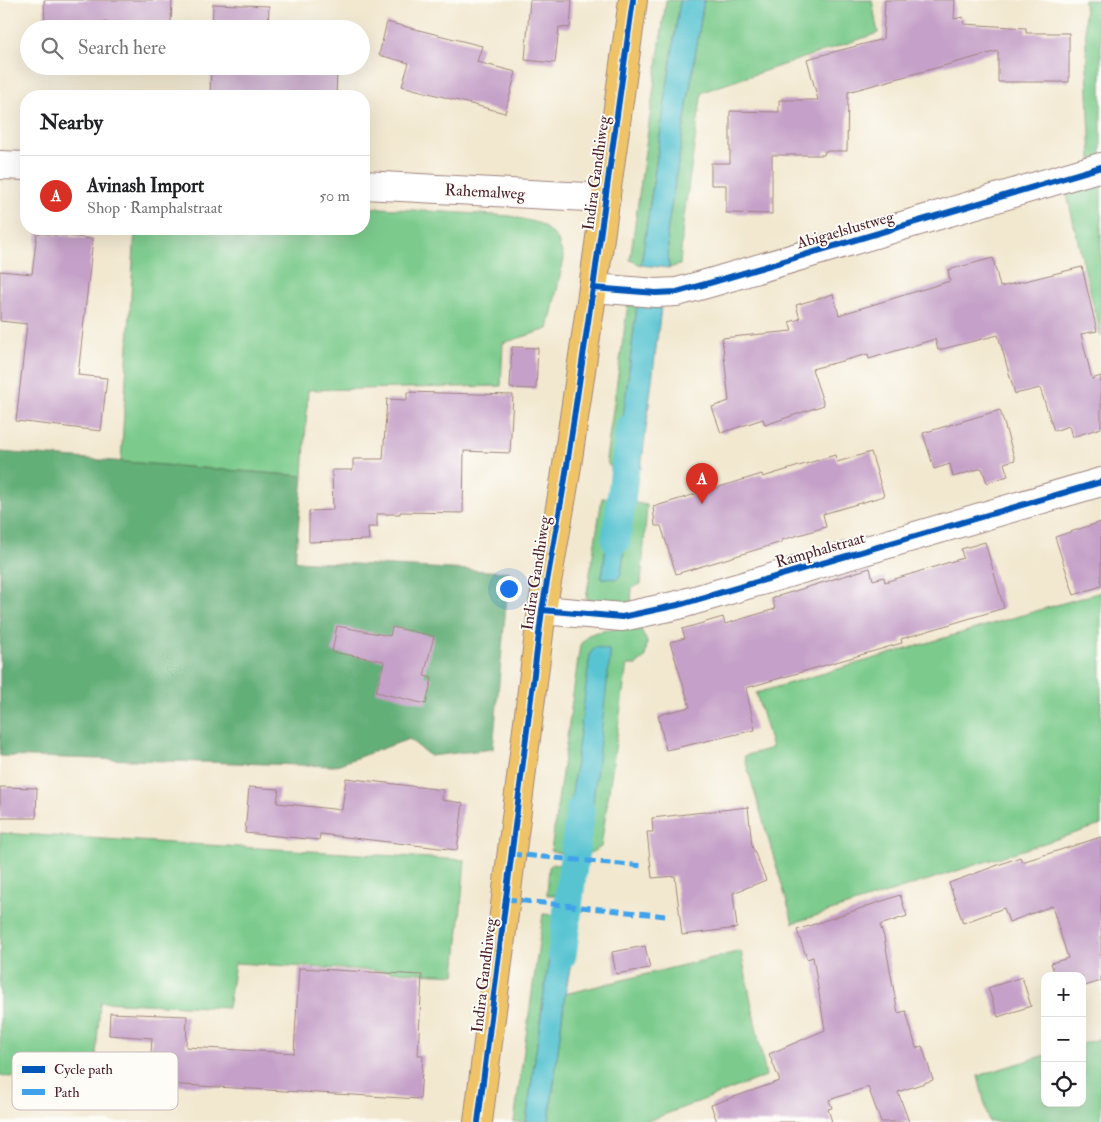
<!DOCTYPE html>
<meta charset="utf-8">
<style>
body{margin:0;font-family:"IM FELL Double Pica",serif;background:#f2f2f2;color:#202124}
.controls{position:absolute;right:15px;bottom:15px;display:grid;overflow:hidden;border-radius:10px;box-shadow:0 5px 20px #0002}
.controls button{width:45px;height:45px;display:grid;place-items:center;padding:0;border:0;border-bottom:1px solid #e0e0e0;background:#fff;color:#202124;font:25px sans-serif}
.you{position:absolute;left:508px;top:588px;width:18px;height:18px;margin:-12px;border:4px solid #fff;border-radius:50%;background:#1a73e8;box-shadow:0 0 0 8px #1a73e833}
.badge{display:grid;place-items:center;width:32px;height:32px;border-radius:50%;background:#d93025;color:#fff;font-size:16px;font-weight:700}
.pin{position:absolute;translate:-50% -41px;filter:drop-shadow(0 1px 2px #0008)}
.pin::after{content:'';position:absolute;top:26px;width:18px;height:15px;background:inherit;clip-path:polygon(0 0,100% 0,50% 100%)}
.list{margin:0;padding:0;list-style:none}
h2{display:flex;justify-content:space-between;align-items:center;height:65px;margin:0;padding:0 20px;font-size:21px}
h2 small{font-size:16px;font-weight:400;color:#757577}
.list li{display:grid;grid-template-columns:32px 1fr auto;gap:15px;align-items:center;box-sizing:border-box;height:80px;padding:0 20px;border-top:1px solid #e0e0e0}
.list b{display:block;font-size:19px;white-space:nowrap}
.list p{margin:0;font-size:16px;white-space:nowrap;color:#757577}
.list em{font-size:16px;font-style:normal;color:#757577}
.icon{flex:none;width:28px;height:28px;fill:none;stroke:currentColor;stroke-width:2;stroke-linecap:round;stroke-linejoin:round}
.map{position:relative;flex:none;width:1101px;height:1122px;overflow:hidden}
.search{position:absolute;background:#fff;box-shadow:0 5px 20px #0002;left:20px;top:20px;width:350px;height:55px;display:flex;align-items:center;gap:12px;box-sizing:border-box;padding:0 18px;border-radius:28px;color:#757577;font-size:19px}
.panel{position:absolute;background:#fff;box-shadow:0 5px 20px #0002;left:20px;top:90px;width:350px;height:145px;border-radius:20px}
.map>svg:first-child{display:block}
.green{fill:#7bcb8c;stroke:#62755c}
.forest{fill:#64af78;stroke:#576752}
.water{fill:#58c4d2;stroke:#51727e}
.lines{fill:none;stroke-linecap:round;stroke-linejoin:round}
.canal{stroke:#58c4d2;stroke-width:29}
.building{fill:#c5a0c8}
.minor-casing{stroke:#9e847e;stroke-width:30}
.tertiary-casing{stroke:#9e847e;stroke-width:30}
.primary-casing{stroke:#9e847e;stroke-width:30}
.minor{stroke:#fff;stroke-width:28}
.tertiary{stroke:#fff;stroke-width:28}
.primary{stroke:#efc469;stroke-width:28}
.quiet{stroke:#40a2eb;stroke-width:5;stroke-dasharray:10 5;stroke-linecap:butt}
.cycleway-casing{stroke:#fdfcf7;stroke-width:9}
.cycleway{stroke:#0057b8;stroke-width:6}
.labels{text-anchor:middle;stroke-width:4;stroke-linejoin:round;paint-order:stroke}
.street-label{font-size:16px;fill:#4a1f2b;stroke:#fdfcf7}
.key{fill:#fdfcf7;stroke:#c7baba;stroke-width:1}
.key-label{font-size:14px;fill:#4a1f2b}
</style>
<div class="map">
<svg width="1101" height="1122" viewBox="0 0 1101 1122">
<rect width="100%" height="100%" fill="#fdfcf7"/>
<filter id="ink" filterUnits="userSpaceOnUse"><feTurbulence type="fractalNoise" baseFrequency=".02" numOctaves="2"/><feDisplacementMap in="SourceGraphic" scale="10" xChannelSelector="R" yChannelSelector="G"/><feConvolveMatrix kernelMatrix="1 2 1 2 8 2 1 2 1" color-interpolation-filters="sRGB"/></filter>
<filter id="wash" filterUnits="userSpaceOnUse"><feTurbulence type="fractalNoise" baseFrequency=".0096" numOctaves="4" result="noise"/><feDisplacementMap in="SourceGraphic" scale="20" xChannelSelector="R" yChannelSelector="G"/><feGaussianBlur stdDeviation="1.12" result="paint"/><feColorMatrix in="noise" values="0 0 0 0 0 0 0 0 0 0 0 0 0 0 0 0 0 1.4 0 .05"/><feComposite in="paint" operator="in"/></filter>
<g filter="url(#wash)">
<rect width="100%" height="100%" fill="#f2e8d0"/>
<g class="green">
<polygon points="666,0 680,0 641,265 630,260"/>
<polygon points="704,0 872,0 878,33 702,92 683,223 680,265 669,268 667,232"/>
<polygon points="1084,0 1101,0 1101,158 1091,161"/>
<polygon points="1101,176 1101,337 1065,187"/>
<polygon points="364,207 511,216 541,224 557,238 564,259 548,329 503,343 501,386 308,390 303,476 121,462 135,229 364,229"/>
<polygon points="628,304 637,306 617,465 609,466 606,459"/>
<polygon points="602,498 612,499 602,578 621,574 630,502 647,505 641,584 632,588 631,604 586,599"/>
<polygon points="1101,592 1101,825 793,923 744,756 772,748 756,693"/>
<polygon points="639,625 647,642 645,658 636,665 627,665 601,847 590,853 584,851 588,845 566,841 566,849 560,853 551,851 580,645 588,635 597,632"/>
<polygon points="0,833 465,860 455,975 235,963 228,1008 100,1002 94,1084 0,1076"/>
<polygon points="554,863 566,866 561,870 559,895 547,895 549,867"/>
<polygon points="543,914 557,915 549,958 526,1122 514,1122"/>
<polygon points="741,951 766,1076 645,1122 549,1122 565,994"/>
<polygon points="1101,1038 1101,1122 989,1122 978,1076 1045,1055 1045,1103 1082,1103 1082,1044"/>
</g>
<polygon class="forest" points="0,452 303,476 295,561 509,572 493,749 430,756 409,739 334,766 0,756"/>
<g class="water">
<polygon points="680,0 704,0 667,232 669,268 641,265"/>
<polygon points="637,306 661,308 641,469 617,465"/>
<polygon points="612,499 630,502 621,574 617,579 602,578"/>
<polygon points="595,647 609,650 610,657 588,845 584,851 566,849 566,841 590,654"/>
<polygon points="566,866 584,868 582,899 559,895 561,870"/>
<polygon points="557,915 580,918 565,994 549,1122 526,1122 549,958"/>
</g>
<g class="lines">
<g class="canal">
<polyline points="616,540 630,428"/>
<polyline points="562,955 580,810"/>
</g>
</g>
<g id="blocks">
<g class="building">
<polygon points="44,0 172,0 171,25 102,22 102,29 45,29"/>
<polygon points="530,0 572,0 570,28 559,27 555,63 525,60"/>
<polygon points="885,0 955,0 954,19 963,17 964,24 1026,28 1026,33 1069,33 1069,82 998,82 998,51 848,92 847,151 825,151 824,155 772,155 772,214 726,213 726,185 711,185 711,163 730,163 730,111 779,112 779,100 818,100 807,59 883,39"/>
<polygon points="213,4 269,6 268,29 212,29"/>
<polygon points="387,22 482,46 477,62 516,72 505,113 402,86 409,63 379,55"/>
<polygon points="211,66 266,66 266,72 337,73 336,96 210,96"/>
<polygon points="37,233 93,239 78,375 107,378 101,431 16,421 27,324 0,321 0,271 32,274"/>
<polygon points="993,258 1000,287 1082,267 1097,331 1081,334 1092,379 1101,376 1101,428 1072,437 1069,426 1054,431 1040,388 1015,394 998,335 938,350 935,339 869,359 868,354 812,369 824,405 765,425 763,419 721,433 712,407 729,401 722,338 792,331 789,322 800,319 796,305 833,294 839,315 950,281 948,270"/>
<polygon points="512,347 538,348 536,389 510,388"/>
<polygon points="407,392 513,395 510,453 464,451 463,513 400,512 400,514 377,514 377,527 368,527 369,540 309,542 309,511 333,510 332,470 353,470 353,459 383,459 387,399 407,400"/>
<polygon points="1000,410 1015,460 1004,463 1008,476 987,483 982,468 953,477 950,464 934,469 923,433"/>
<polygon points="871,452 884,496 823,514 826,527 782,540 782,542 676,574 661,526 655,526 653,507 762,474 763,477 835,455 837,462"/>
<polygon points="1101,522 1101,586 1074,595 1055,537"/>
<polygon points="985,542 1004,608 901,639 902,643 746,688 755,730 666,750 658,715 690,707 670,642 685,638 682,629 723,617 725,624 775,609 772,598 870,568 873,580 884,577 885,582 963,558 961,549"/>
<polygon points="337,626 390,636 392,627 434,636 424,676 432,678 426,704 376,692 384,661 332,652"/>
<polygon points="346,778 443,790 442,800 463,803 457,850 320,834 319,840 245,833 249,787 279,789 277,803 342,810"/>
<polygon points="0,787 37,788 36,818 0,818"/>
<polygon points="748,807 752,846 766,880 733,893 737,928 682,935 675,876 652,878 647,832 653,832 652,818"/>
<polygon points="1101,837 1101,981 1082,987 1082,976 1055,976 1051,963 1068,958 1052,906 1009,922 1004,908 963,923 949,883 1020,857 1022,862"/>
<polygon points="900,895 907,916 880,925 884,937 898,1013 906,1011 916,1048 922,1046 933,1080 898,1092 909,1122 881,1122 868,1087 829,1100 832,1108 828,1109 832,1122 717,1122 711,1105 780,1081 769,1054 825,1030 813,957 807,959 797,930"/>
<polygon points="645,946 650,968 616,974 612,952"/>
<polygon points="299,968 422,975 418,1055 423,1055 420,1099 149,1083 152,1038 109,1035 110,1013 187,1016 186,1047 294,1053"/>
<polygon points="1022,977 1031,1006 998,1017 988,988"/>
</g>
</g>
</g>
<g filter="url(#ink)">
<use href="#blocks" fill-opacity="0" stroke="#9e847e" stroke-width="1"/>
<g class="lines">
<g class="minor-casing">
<g id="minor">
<polyline points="593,288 656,293 677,292 713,282 1101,167"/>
<polyline points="542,610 622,617 678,605 1101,482"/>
</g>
</g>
<g class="tertiary-casing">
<g id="tertiary">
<polyline points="0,165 26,166"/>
<polyline points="364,185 606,198"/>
</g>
</g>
<g class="primary-casing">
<polyline id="primary" points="478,1122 542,610 565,479 593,288 633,0"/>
</g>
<use href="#minor" class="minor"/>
<use href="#tertiary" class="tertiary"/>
<use href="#primary" class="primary"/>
<g class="quiet">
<polyline points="511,854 643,866"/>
<polyline points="506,899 666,916"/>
</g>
<g class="cycleway-casing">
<g id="cycleway">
<polyline points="593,288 656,293 677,292 713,282 1101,167"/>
<polyline points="542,610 622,617 678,605 1101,482"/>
<polyline points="478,1122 542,610 565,479 593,288 633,0"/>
</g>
</g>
<use href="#cycleway" class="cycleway"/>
</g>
</g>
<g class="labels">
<g class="street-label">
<text transform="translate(595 173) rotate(-82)" y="6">Indira Gandhiweg</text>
<text transform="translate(485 191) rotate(3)" y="6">Rahemalweg</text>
<text transform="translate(845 229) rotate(-16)" y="6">Abigaelslustweg</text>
<text transform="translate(820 549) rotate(-16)" y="6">Ramphalstraat</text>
<text transform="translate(535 573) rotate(-81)" y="6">Indira Gandhiweg</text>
<text transform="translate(483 975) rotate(-83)" y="6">Indira Gandhiweg</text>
</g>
</g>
<rect x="12" y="1052" width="166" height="58" rx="8" class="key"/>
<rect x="22" y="1066" width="23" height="7" fill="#0057b8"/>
<rect x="22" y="1089" width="23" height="6" fill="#40a2eb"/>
<g class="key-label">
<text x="54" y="1074">Cycle path</text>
<text x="54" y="1097">Path</text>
</g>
</svg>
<div class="controls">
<button>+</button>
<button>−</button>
<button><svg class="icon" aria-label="locate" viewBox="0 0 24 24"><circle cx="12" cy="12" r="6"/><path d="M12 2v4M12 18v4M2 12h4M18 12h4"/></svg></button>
</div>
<div class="you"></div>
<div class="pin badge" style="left:702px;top:504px">A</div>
<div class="search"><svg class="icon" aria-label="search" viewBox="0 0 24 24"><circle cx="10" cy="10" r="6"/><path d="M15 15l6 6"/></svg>Search here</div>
<section class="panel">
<h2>Nearby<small></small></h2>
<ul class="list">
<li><span class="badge">A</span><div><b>Avinash Import</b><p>Shop · Ramphalstraat</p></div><em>50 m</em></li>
</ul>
</section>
</div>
